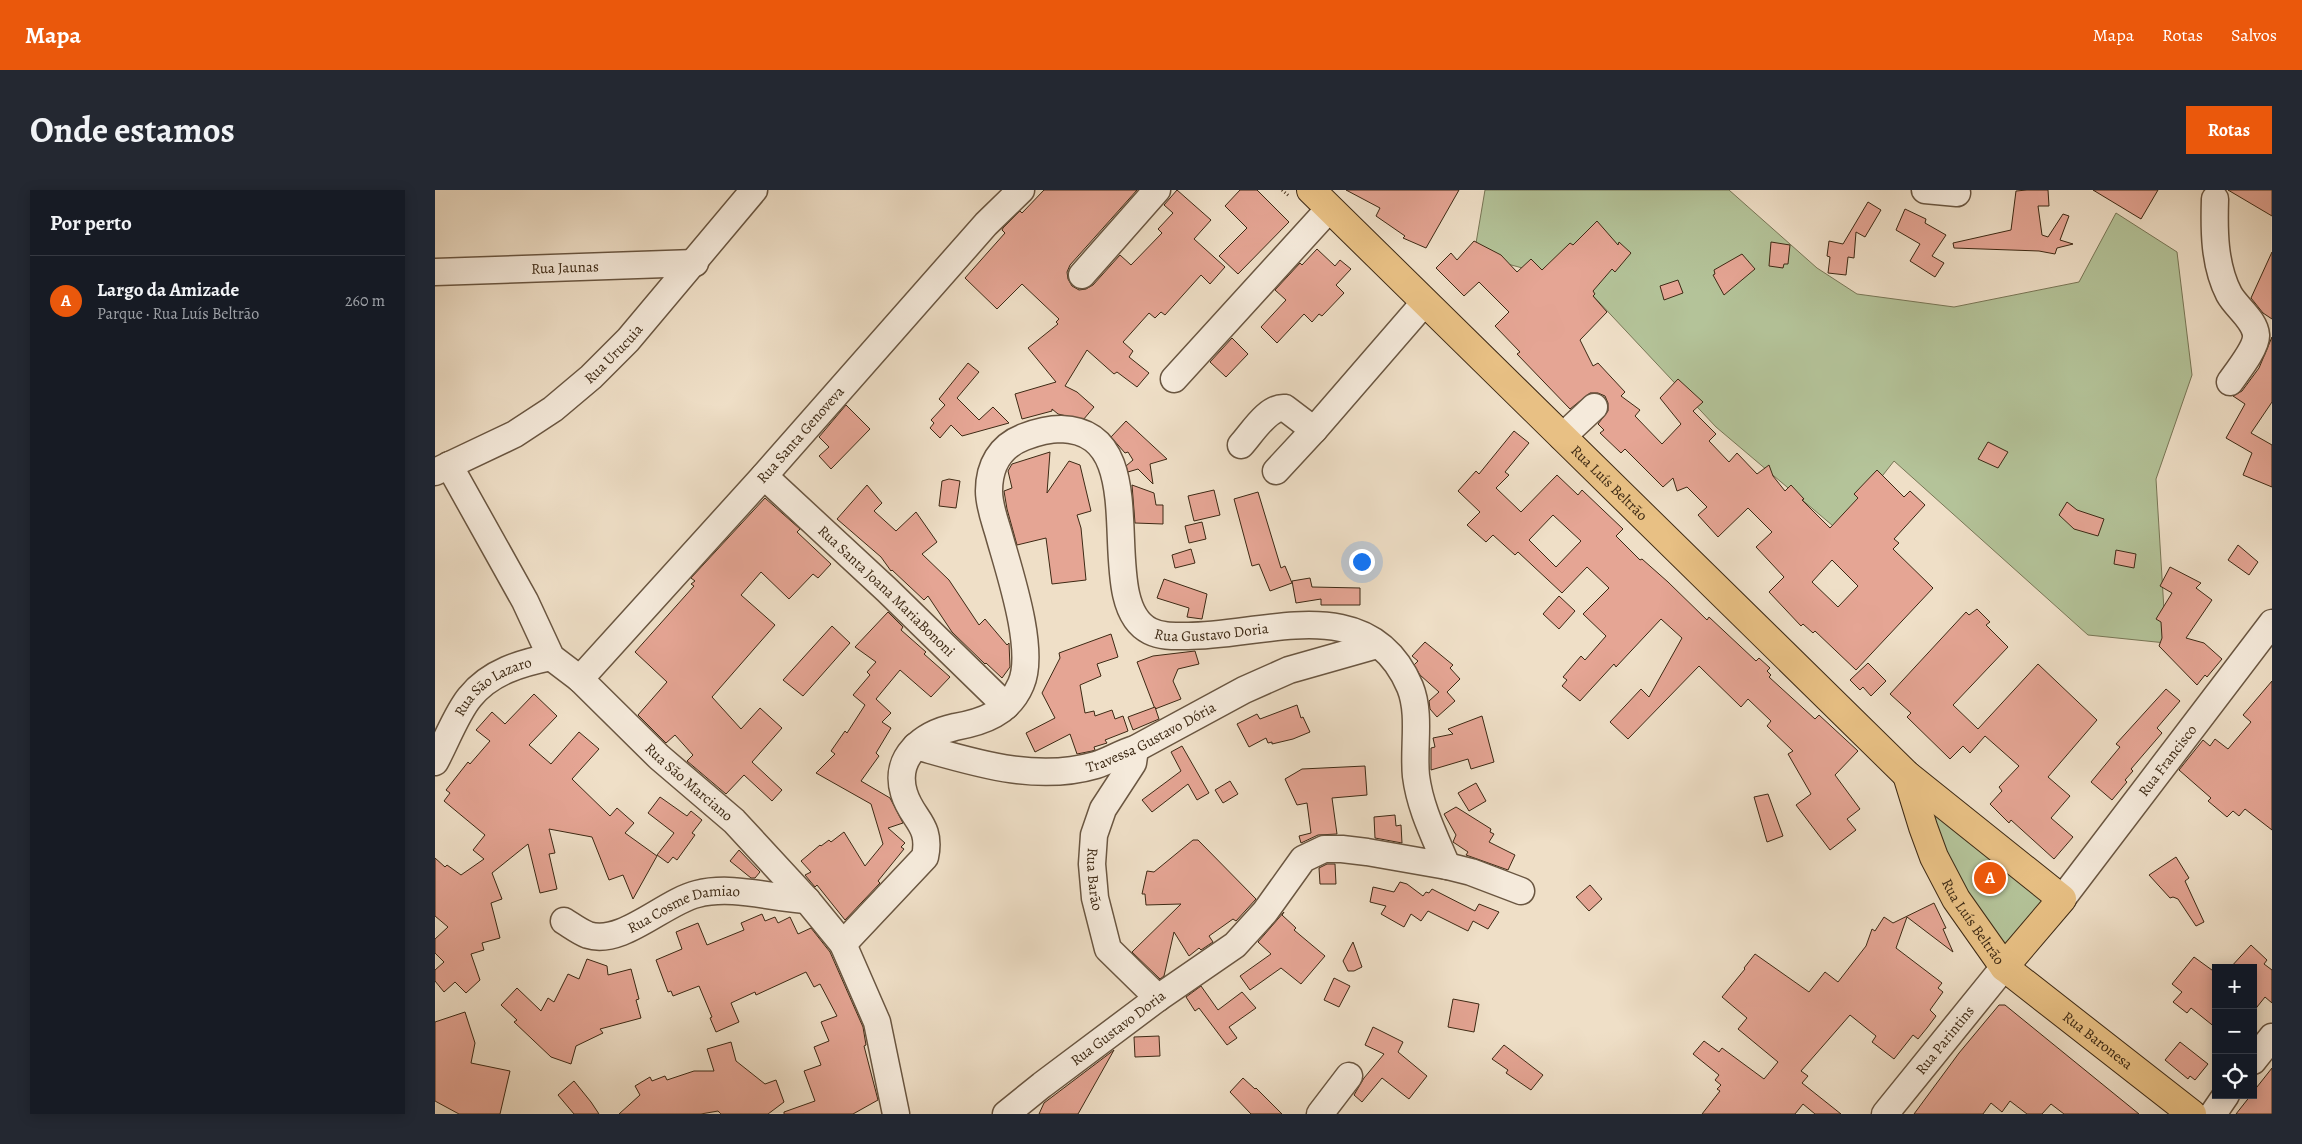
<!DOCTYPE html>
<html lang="pt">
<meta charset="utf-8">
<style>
body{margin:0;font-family:Alegreya,serif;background:#242831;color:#f1f3f6}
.controls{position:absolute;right:15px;bottom:15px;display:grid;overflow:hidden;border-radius:0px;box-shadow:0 2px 12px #0003}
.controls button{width:45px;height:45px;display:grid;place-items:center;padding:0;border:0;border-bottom:1px solid #363941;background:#171b24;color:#f1f3f6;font:25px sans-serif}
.you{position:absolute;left:926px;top:371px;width:18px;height:18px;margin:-12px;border:4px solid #fff;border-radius:50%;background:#1a73e8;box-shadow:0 0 0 8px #1a73e833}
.badge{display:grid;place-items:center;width:32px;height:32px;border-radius:50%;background:#ea580c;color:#fff;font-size:16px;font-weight:700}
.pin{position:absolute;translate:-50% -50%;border:2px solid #fff;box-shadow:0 1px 5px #0006}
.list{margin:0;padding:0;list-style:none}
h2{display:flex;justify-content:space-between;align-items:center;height:65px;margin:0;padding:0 20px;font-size:21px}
h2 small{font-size:16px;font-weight:400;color:#9ea1a6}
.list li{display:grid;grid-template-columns:32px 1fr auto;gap:15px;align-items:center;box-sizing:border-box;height:90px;padding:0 20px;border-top:1px solid #363941}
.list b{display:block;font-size:19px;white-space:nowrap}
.list p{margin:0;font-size:16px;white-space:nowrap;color:#9ea1a6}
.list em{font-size:16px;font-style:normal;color:#9ea1a6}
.icon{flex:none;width:28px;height:28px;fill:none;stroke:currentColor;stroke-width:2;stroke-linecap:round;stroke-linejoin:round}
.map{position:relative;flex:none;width:1837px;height:924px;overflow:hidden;border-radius:0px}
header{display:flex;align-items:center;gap:30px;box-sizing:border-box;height:70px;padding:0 25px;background:#ea580c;color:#fff}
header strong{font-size:24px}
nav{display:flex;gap:28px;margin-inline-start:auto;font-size:18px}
.intro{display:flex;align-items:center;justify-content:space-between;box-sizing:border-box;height:120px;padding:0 30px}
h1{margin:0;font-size:35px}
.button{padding:12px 22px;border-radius:0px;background:#ea580c;color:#fff;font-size:18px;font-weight:700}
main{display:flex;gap:30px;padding:0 30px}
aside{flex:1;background:#171b24;border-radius:0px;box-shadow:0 2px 12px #0003}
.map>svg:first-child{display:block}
.green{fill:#b4c399;stroke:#787656}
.building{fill:#e5a594;stroke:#3d2914;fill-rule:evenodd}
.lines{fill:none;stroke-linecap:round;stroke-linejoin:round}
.minor-casing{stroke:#6a5641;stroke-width:29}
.major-casing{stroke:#3d2914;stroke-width:30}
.path{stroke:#3d2914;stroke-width:3;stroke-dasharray:1 2.5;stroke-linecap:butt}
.minor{stroke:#f5eadb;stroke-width:26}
.major{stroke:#e8c084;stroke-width:28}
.labels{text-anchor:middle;stroke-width:4;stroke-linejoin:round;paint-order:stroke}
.street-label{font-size:15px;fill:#3d2914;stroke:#f5eadb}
</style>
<header>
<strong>Mapa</strong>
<nav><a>Mapa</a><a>Rotas</a><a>Salvos</a></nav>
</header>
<div class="intro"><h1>Onde estamos</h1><a class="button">Rotas</a></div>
<main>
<aside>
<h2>Por perto<small></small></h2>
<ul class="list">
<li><span class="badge">A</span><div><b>Largo da Amizade</b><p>Parque · Rua Luís Beltrão</p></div><em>260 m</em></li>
</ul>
</aside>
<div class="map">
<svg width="1837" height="924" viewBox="0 0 1837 924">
<rect width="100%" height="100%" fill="#efdfc7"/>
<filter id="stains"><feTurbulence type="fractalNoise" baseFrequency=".004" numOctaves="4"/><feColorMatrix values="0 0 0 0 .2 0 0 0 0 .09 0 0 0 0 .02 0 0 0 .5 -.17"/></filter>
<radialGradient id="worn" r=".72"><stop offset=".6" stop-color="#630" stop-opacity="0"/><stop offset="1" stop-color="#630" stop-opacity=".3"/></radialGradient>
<g class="green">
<polygon points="1050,0 1294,0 1382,78 1422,104 1519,117 1644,92 1681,23 1742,62 1757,185 1721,289 1731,453 1653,445 1459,271 1404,341 1281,237 1147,94 1039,65"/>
<polygon points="1472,585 1627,709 1569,777"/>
</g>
<g class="building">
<polygon points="609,0 702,0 635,75 632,82 633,89 637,96 644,100 651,99 658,95 685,65 696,75 727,43 723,39 738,23 729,15 742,0 776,30 759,49 790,77 775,94 766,85 730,125 726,122 720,128 714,123 688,152 698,161 694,167 714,183 702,197 682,182 679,184 652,160 630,196 642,202 659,217 648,230 623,224 617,219 617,221 587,229 580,204 621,192 593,158 623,134 621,132 624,129 587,94 562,119 530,88 570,43 567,40 568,38 585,21 587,23"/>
<polygon points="805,0 822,0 854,32 803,84 784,66 812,38 790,16"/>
<polygon points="911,0 1024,0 991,58 968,48 970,46 941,26 945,18"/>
<polygon points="1592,0 1613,0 1614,16 1603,16 1607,45 1613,47 1628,24 1634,26 1625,50 1638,54 1622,58 1620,64 1604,61 1519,58 1518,53 1576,40 1581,1"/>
<polygon points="1658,0 1723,0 1706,29"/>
<polygon points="1793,0 1837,0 1837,26"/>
<polygon points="1433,12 1446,20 1430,47 1421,42 1419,68 1413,67 1411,85 1393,83 1395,67 1392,66 1394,51 1408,54"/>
<polygon points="1470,19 1491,29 1490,33 1511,45 1497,66 1509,73 1500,87 1475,71 1485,54 1461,40"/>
<path d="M 1162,31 L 1183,55 L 1184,52 L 1196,63 L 1180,82 L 1177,79 L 1158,101 L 1160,104 L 1158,106 L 1172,122 L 1145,150 L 1158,176 L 1163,173 L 1190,202 L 1186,206 L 1205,220 L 1200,226 L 1227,254 L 1246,234 L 1225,208 L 1243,189 L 1268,212 L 1258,221 L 1281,244 L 1274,251 L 1294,272 L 1302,263 L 1322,284 L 1334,275 L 1338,286 L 1350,301 L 1356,295 L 1369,309 L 1367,310 L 1395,338 L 1423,308 L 1419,304 L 1442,280 L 1469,307 L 1475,301 L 1490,315 L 1459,349 L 1464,353 L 1458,359 L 1498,398 L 1421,480 L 1380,441 L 1378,443 L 1368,434 L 1366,436 L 1334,402 L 1349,387 L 1321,357 L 1337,342 L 1313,318 L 1283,347 L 1263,325 L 1272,317 L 1252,297 L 1242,301 L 1238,288 L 1228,297 L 1190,259 L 1186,263 L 1165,243 L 1169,240 L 1163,234 L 1173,221 L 1173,213 L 1170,206 L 1163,203 L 1155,203 L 1135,219 L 1082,164 L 1085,162 L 1060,136 L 1074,122 L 1044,92 L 1029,106 L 1001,78 L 1016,63 L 1022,70 L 1039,51 L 1066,65 L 1082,82 L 1096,69 L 1107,80 L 1135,53 L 1138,55 ZM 1397,370 L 1423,396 L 1403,417 L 1377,392 Z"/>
<polygon points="1336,52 1355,55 1353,74 1349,74 1348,78 1334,76"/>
<polygon points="882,59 900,76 905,70 916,79 901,95 909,103 887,126 884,124 877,132 869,124 842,153 826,137 851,110 840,100 865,73 867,75"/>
<polygon points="1837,62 1837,129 1828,123 1816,108"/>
<polygon points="1307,64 1320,79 1289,105 1278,85 1280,84 1279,80"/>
<polygon points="1243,90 1248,103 1229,110 1225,96"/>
<polygon points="1837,147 1837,212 1816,243 1837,255 1837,297 1808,285 1817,263 1791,248 1810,214 1798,206 1807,201 1824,178"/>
<polygon points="797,148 813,164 791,187 775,172"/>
<polygon points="533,173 544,182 522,208 544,230 558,217 574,233 527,246 516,235 505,248 495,238 499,233 496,230 510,215 504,209"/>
<polygon points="411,215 435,239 396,279 384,266 394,257 384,247"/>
<polygon points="691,231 732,269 715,274 718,294 703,279 693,282 691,276 698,270 693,262 690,263 676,247"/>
<path d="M 1079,241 L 1094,253 L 1070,282 L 1074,285 L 1061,298 L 1086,322 L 1122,285 L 1143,305 L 1147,300 L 1188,339 L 1181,346 L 1205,370 L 1207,369 L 1233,392 L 1272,430 L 1274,427 L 1321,471 L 1324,468 L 1335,478 L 1332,481 L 1336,485 L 1334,487 L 1380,529 L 1384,525 L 1423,561 L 1400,585 L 1425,619 L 1412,629 L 1421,640 L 1395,660 L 1361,615 L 1376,604 L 1353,564 L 1358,561 L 1332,536 L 1336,531 L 1313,509 L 1306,517 L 1264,476 L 1193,549 L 1175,532 L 1206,499 L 1214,507 L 1247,448 L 1226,429 L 1181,477 L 1179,474 L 1145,511 L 1127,496 L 1132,490 L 1128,487 L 1146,466 L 1150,470 L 1171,446 L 1148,424 L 1174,398 L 1152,377 L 1127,403 L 1083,362 L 1080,365 L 1058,345 L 1051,352 L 1032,335 L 1045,322 L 1023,301 L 1041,281 L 1044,284 ZM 1118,325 L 1146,351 L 1121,377 L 1094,350 Z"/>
<polygon points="1553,252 1573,262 1563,278 1543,269"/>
<polygon points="615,262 612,303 634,271 645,275 656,321 642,325 646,338 651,390 617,394 611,348 582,355 572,319 569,301 577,298 573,281 577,274"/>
<polygon points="514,289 525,291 521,318 504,316 507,291"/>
<polygon points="432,295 447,313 439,321 461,341 481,322 502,352 487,364 514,390 544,435 550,429 572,455 574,453 575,477 567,488 551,473 550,474 517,442 493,406 489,410 457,380 456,381 446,367 402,329"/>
<polygon points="697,295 719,303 721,315 728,315 728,334 700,333"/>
<polygon points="779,300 785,325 759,331 753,306"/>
<polygon points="823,302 846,378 850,376 857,393 835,401 824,374 817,376 799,309"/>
<polygon points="330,308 365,339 362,342 396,374 383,388 378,384 354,409 326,382 306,405 340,435 277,507 306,539 325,518 347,538 317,572 347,600 337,611 309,585 291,604 252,571 258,565 240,545 231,553 203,525 232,492 200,462 259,396 256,394 260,391 256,388"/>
<polygon points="1632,312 1642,320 1669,329 1663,346 1639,339 1624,325"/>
<polygon points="767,332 771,349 754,353 750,336"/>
<polygon points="1803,355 1823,372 1814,385 1793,370"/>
<polygon points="756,359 760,373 740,378 737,365"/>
<polygon points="1681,360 1701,364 1699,378 1679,374"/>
<polygon points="1735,377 1766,393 1761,398 1777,410 1751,448 1769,453 1787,469 1772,487 1770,485 1762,495 1724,456 1727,448 1726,432 1721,429 1737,403 1725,396"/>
<polygon points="875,388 877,397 925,398 925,415 886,415 886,409 861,413 857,391"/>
<polygon points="729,389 772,404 767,429 752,427 754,418 722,408"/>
<polygon points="1124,406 1140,421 1124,439 1108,424"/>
<polygon points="1542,419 1555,432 1551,435 1573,457 1518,515 1543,539 1603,474 1662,530 1613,587 1635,606 1616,628 1638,647 1619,669 1576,630 1574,633 1555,614 1567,601 1564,597 1584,576 1550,546 1535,563 1528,556 1515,569 1472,527 1476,523 1455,504 1531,422 1534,425"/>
<polygon points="453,422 468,437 466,440 491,462 489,464 515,487 496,507 465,480 441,509 456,523 447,532 456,538 441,563 444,566 426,591 455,608 468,633 453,638 470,653 466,657 469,659 443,691 445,693 410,730 382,695 380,697 370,685 376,682 366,671 385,655 386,656 394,650 396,652 409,642 430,676 448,654 436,614 381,583 400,564 396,561 410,541 412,543 430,515 418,505 435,485 432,482 441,472 420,457"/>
<polygon points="397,436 415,453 368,506 348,490"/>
<polygon points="676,444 683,467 662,474 666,486 645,495 650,523 659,521 660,526 677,520 680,529 688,526 693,541 670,550 672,553 659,557 660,560 657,561 642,564 635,544 600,562 591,543 620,528 607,503 625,468 624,463"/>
<polygon points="990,452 1018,475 1015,478 1025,489 1012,502 1020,511 1002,527 995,519 994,511 1004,502 985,485 979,475 983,471 977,466"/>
<polygon points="760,461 764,474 743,479 738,491 746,509 720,519 702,472 718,466"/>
<polygon points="1433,473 1451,491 1436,506 1428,497 1425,500 1415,490"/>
<polygon points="1837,491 1837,640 1810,619 1804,626 1798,621 1792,627 1773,611 1776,608 1744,580 1768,550 1775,556 1780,549 1793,559 1816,532 1808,525"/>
<polygon points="1731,499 1745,511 1722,538 1727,543 1696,579 1698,581 1690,590 1692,592 1677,610 1656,592 1685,557 1681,554"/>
<polygon points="99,504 122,526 94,555 116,574 144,542 164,559 137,589 175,626 182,618 199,633 190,643 222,666 198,709 188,685 174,690 157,647 114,639 120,663 114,664 122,699 105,703 93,654 57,683 67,709 56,713 65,748 47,753 49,760 36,764 45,790 31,803 20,792 9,802 0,791 0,780 9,772 0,763 0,749 13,737 0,726 0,668 10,677 12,675 26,685 49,669 38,660 50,645 9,611 15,603 11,600 33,572 35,574 55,551 41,540 57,522 70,534"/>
<polygon points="862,515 866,528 868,527 875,542 858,549 837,554 837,552 833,553 831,548 814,557 802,534 822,524 825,529"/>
<polygon points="720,517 724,529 698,540 693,527"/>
<polygon points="1047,526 1059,572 1036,579 1033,569 996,580 996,558 1000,557 998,548 1018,544 1013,539"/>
<polygon points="747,556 774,603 762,610 753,594 717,622 707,610 746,581 736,562"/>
<polygon points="930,576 932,605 897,608 902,644 883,645 866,653 864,646 876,643 872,613 862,615 850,589 867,579"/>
<polygon points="795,591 803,604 788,613 780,600"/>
<polygon points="1041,593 1051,611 1034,621 1023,603"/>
<polygon points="1333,604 1348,646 1332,652 1319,607"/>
<polygon points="225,607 252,626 256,621 267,630 257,643 260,645 242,670 238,667 233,673 222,665 239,643 213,623"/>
<polygon points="1021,617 1056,639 1055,642 1059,644 1054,652 1080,665 1073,680 1031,665 1033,662 1018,652 1021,645 1009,624"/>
<polygon points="960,625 961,636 966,635 967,653 940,648 939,627"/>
<polygon points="758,650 763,650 821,709 801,731 798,729 774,746 778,752 766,760 764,758 754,766 739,742 729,786 725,789 697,762 746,714 711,715 710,704 707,704 712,681 719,682"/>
<polygon points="304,660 325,682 320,688 316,688 295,671"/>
<polygon points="1741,667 1754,688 1750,691 1769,732 1761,736 1743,709 1738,707 1735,708 1714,685"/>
<polygon points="892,674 900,674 901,694 885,694 884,678"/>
<polygon points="965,692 972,694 988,706 991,702 994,703 997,699 1040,721 1044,714 1064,722 1053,739 1038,731 1033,741 993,721 986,731 976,724 969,737 946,724 951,716 935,712 938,697 959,702"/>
<polygon points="1155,695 1167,709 1154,721 1141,707"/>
<polygon points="1499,713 1511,738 1508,739 1518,762 1472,727 1461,758 1507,793 1503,798 1508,802 1495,820 1501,826 1492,838 1483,849 1478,845 1459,869 1437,852 1441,846 1415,825 1366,881 1373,886 1367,893 1406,924 1380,924 1368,914 1360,924 1267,924 1285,901 1282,899 1286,895 1280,890 1284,885 1258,864 1269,851 1284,862 1287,858 1329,889 1343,872 1303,839 1312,828 1287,807 1310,779 1309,778 1320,764 1374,802 1390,782 1403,792 1431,756 1437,739 1440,741 1449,727 1458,733"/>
<polygon points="849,722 847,725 861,738 859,740 890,766 866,794 846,778 815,800 805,786 836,764 823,752"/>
<polygon points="327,724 330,731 340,727 343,733 355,727 363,744 376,738 395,762 428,837 431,855 429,856 443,910 418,924 349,924 349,922 380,911 369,881 386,875 379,857 394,851 386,832 402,826 385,794 379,797 371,782 321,805 320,802 296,813 304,832 281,842 275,828 277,827 264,796 238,806 236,801 233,802 221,770 247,759 241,742 263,733 272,755 309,740 306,733"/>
<polygon points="918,752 927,777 919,781 913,781 908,771"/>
<polygon points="1816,755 1832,770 1829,774 1837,780 1837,813 1830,807 1818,822 1818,778 1795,778"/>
<polygon points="1759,767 1781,783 1781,838 1756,818 1752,823 1738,812 1747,802 1737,794"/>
<polygon points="152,769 172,776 173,785 196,779 204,809 201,810 206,828 165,839 168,843 141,856 136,874 116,867 79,832 82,830 66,815 82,798 106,821 113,808 119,812 133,784 144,789"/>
<polygon points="899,788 915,796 904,817 889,810"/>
<polygon points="766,796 783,820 807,802 821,818 794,837 802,848 792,855 764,818 760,821 751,807"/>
<polygon points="1018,809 1044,814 1039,842 1013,837"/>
<polygon points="1564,815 1570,815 1704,924 1629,924 1616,914 1607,924 1592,924 1575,911 1567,922 1556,913 1548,924 1479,924 1524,863"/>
<polygon points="30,822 40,853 36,873 75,881 65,924 24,924 0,911 0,832"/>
<polygon points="938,837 968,852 963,862 992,886 974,909 947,888 927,912 919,905 929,888 949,864 930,855"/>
<polygon points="724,846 725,866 700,867 699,847"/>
<polygon points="296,852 301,871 330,894 341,890 349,912 333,924 286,924 283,921 266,924 184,924 205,905 200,896 215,887 217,891 230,886 232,890 259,881 279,881 272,859"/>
<polygon points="1745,852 1773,874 1760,890 1755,886 1753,889 1730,870"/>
<polygon points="1069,855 1108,885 1096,900 1071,883 1073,880 1057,869"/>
<polygon points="679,860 643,924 604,924 609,913"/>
<polygon points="1837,878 1837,924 1801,924 1816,905 1818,905 1818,902"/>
<polygon points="808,888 820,899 821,898 847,924 816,924 795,902"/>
<polygon points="139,891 156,912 164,924 139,924 123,905"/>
</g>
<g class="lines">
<g class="minor-casing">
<g id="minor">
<polyline points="1490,0 1522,3"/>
<path d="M 1780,9 C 1779,40 1779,75 1794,104 C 1801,117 1820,130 1821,145 C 1822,157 1802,182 1795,192"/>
<path id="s1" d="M 0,82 L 260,73"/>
<polyline points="647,85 722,0"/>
<polyline points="739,189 894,19"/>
<polyline points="1127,247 1159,217"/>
<path d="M 806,255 C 817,243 833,216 850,218 L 879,240 L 989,113"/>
<path id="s2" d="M 14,275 L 90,411 L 116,467 L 145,489 L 224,567 L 299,631 L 372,710 L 408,754 L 442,832 L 461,924"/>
<polyline points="841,281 879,240"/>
<path id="s3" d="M 0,282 L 80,244 L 118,219 L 156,187 L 193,150 L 319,0"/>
<path id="s4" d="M 329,286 L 452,400 L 571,516"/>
<path id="s5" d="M 145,489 L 329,286 L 551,34 L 586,0"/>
<path id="s6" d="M 481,556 C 538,572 600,593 661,575 C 674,571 686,563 700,559 L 809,500 L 854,480 L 942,455"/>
<path id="s7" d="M 700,559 L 698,573 L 668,619 L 659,645 L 657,674 L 660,708 L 673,759 L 723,808"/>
<path id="s8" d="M 0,572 C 10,554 22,522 35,507 C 55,482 86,473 116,467"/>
<polyline points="1012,676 1036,682 1086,701"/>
<path id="s9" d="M 1627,709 L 1837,433"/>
<path id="s10" d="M 129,731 C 137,736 145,742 153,745 C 187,756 229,712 262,704 C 297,695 336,708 372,710"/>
<path id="s11" d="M 408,754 L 490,667 C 497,634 477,630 469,603 C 458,567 488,544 520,537 C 548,532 574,523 586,494 C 601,460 574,381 564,345 C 560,331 554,316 554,301 C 554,276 565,256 589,247 C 602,242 612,239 626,239 C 725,242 655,411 715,441 C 727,447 740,446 753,446 C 830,446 934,400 975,497 C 986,524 978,558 981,586 C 985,618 1000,647 1012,676 L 932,662 L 907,659 L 889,659 L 868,669 L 830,722 L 800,755 L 723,808 L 607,895 L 571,924"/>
<polyline points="1818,871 1837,847"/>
<polyline points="885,924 914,886"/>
<path id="s12" d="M 1450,924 L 1569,777"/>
<polyline points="1778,924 1791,905"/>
</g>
</g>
<g class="major-casing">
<g id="major">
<path id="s13" d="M 876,0 L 1472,585 L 1627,709 L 1569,777"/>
<path id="s14" d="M 1472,585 L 1488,637 L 1499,667 L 1521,709 L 1569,777 L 1757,924"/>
</g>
</g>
<polyline class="path" points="847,0 854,6"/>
<use href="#minor" class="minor"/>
<use href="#major" class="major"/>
</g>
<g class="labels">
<g class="street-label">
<text dy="5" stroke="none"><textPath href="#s1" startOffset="130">Rua Jaunas</textPath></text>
<text dy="5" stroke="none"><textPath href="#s3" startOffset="216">Rua Urucuia</textPath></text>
<text dy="5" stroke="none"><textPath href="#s5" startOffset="329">Rua Santa Genoveva</textPath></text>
<text dy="5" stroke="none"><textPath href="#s13" startOffset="418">Rua Luís Beltrão</textPath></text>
<text dy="5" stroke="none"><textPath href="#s4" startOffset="168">Rua Santa Joana MariaBononi</textPath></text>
<text dy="5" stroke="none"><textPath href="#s11" startOffset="976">Rua Gustavo Doria</textPath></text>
<text dy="5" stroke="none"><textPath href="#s8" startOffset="99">Rua Sāo Lazaro</textPath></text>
<text dy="5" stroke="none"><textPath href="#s6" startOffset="245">Travessa Gustavo Dória</textPath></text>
<text dy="5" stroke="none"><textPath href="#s9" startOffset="174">Rua Francisco</textPath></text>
<text dy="5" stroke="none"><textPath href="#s2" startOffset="404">Rua São Marciano</textPath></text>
<text dy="5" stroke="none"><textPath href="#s7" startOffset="141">Rua Barão</textPath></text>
<text dy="5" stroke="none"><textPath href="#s10" startOffset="130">Rua Cosme Damiao</textPath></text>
<text dy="5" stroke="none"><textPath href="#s14" startOffset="162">Rua Luís Beltrão</textPath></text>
<text transform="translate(683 838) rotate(-37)" y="5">Rua Gustavo Doria</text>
<text dy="5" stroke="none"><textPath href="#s12" startOffset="95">Rua Parintins</textPath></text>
<text dy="5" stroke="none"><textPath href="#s14" startOffset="336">Rua Baronesa</textPath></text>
</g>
</g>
<rect width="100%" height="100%" filter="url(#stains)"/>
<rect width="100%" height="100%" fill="url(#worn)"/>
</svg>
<div class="controls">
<button>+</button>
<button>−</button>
<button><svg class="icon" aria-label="locate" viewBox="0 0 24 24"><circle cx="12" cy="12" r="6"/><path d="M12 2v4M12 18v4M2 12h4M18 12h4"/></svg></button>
</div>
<div class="you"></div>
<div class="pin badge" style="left:1555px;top:688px">A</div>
</div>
</main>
